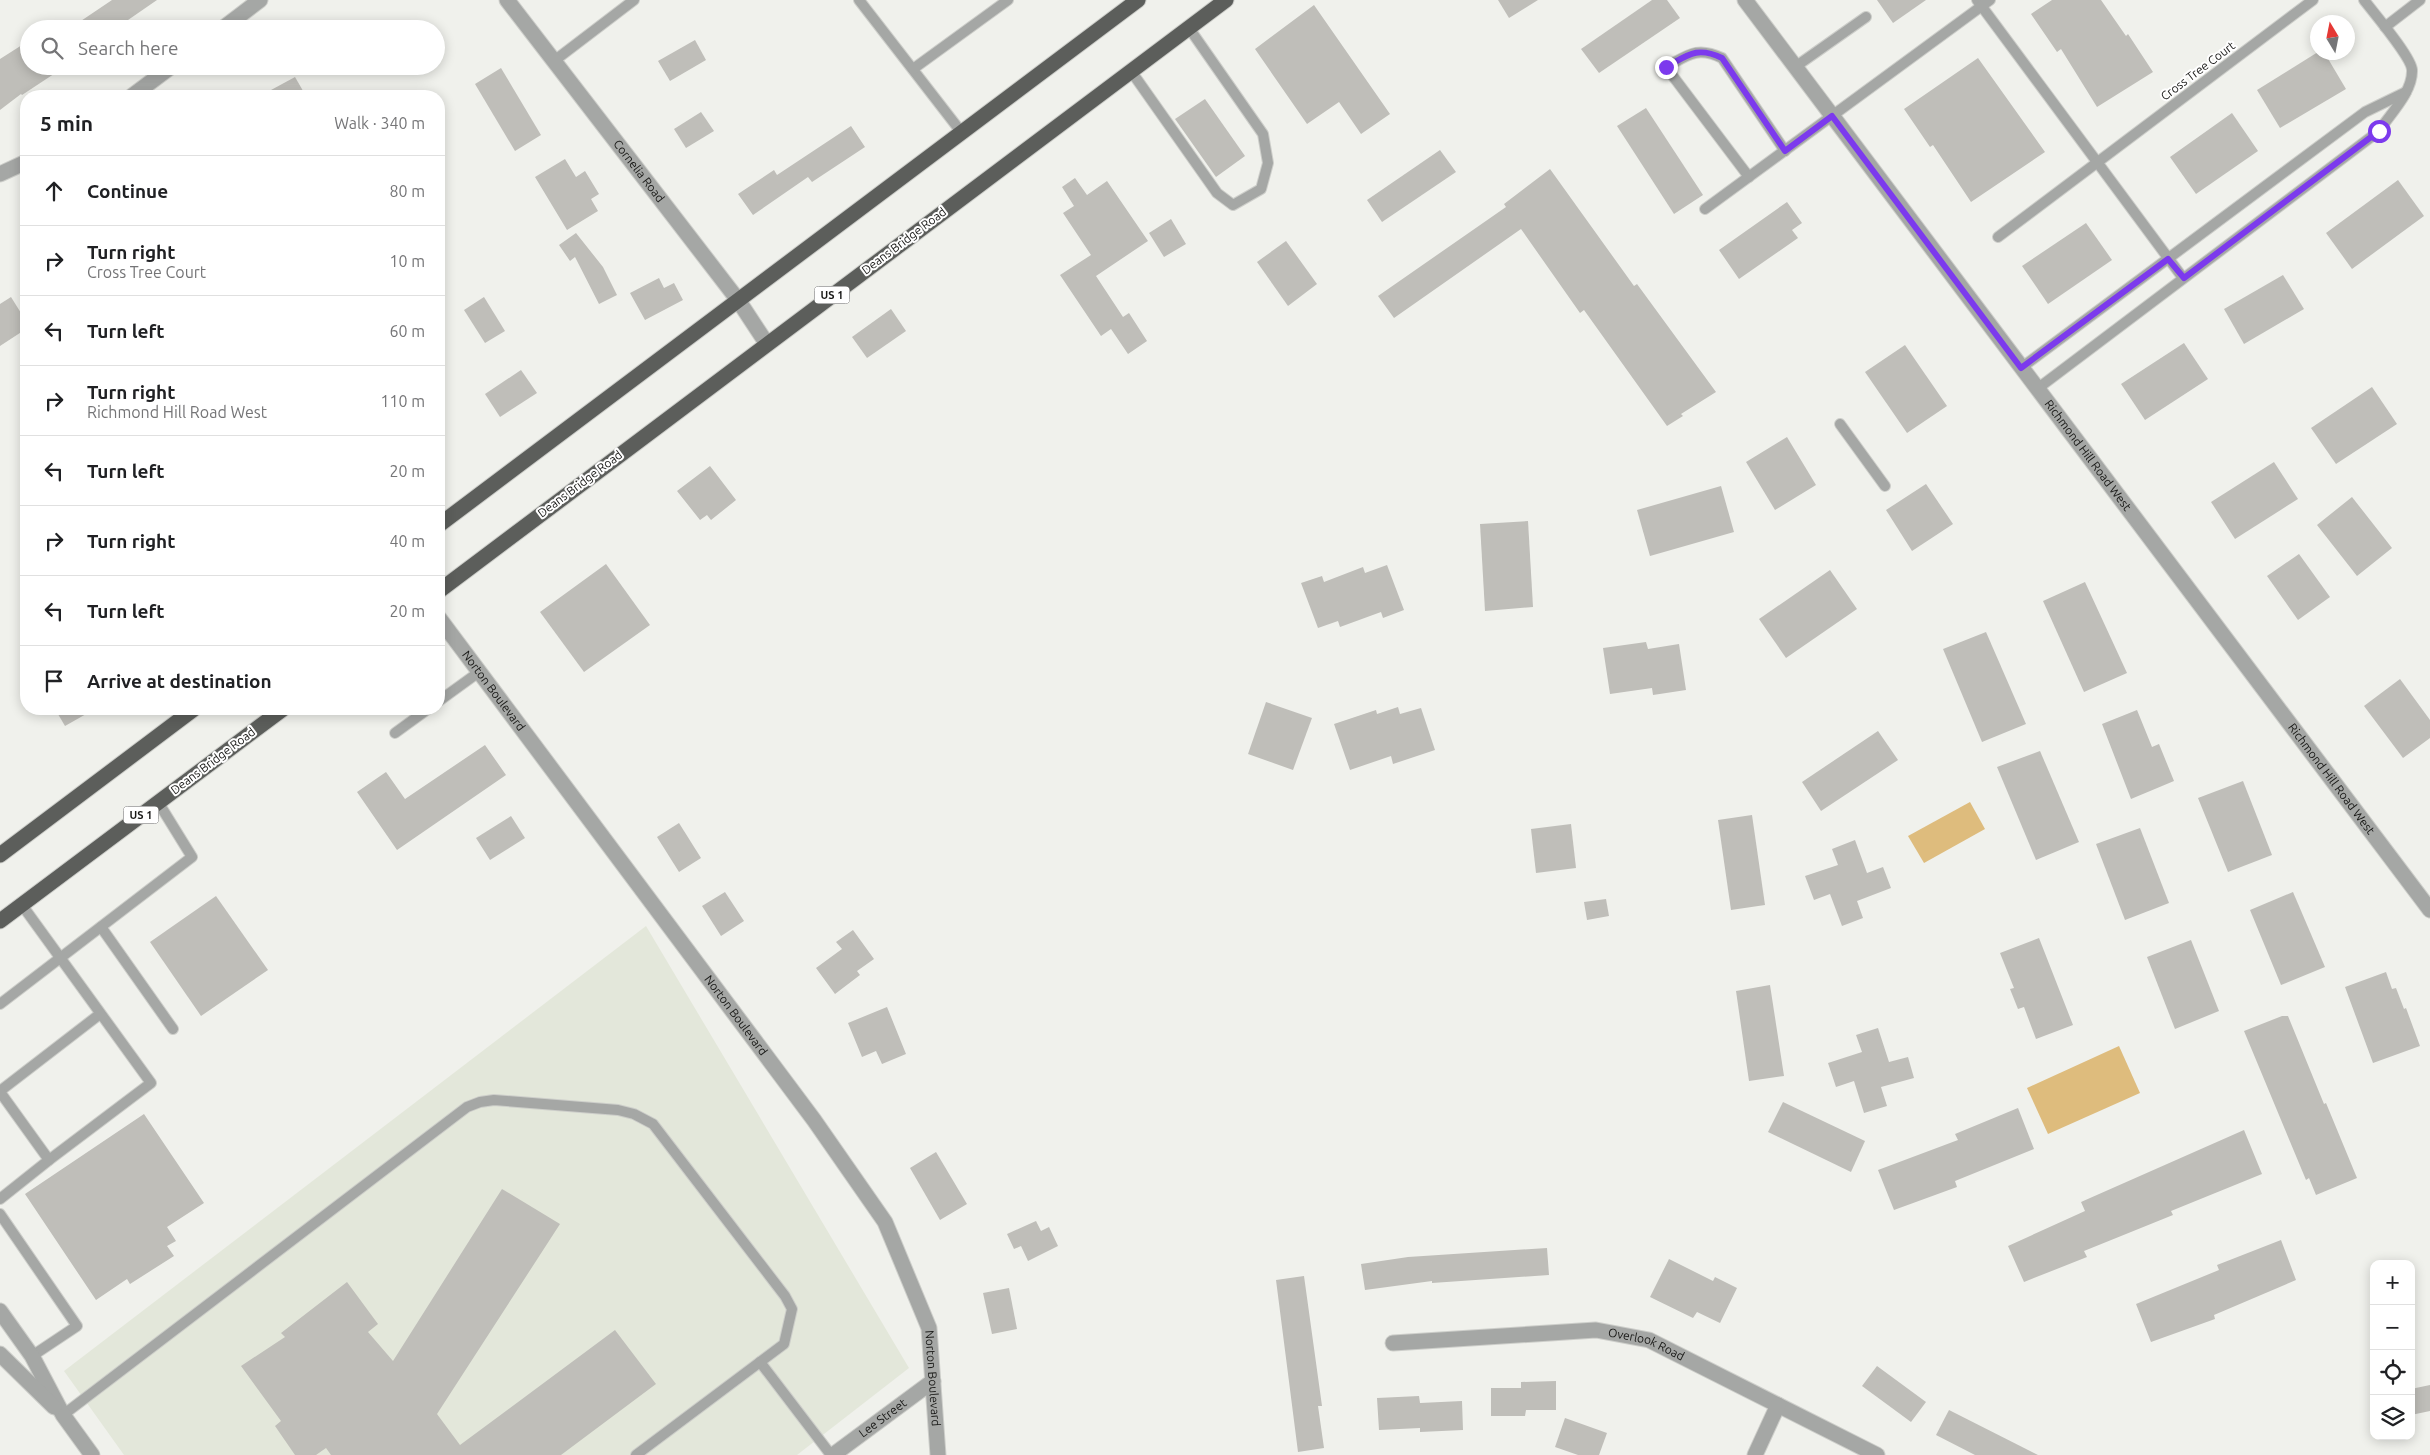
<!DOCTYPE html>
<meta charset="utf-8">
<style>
body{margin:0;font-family:Ubuntu,sans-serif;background:#f6f6f6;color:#202124}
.controls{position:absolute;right:15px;bottom:15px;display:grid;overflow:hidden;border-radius:10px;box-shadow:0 2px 12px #0003}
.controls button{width:45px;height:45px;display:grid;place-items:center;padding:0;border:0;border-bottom:1px solid #e0e0e0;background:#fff;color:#202124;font:25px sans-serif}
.compass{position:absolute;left:2310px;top:15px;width:45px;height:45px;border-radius:50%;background:#fff;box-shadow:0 2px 12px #0003;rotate:350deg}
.stop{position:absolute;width:15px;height:15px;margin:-11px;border:4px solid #7c3aed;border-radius:50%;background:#fff}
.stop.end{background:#7c3aed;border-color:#fff;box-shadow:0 1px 5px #0008}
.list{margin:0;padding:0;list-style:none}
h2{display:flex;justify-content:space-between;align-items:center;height:65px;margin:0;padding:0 20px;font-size:21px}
h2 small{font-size:16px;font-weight:400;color:#757577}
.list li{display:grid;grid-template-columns:32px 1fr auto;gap:15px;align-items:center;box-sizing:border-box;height:70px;padding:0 20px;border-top:1px solid #e0e0e0}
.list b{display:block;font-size:19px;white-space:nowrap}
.list p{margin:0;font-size:16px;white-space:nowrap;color:#757577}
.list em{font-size:16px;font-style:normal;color:#757577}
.icon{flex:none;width:28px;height:28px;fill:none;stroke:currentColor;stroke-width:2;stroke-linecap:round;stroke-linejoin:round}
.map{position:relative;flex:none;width:2430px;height:1455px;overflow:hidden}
.search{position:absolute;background:#fff;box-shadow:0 2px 12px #0003;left:20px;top:20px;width:425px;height:55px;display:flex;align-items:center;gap:12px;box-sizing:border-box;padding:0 18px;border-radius:28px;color:#757577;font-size:19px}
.panel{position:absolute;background:#fff;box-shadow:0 2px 12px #0003;left:20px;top:90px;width:425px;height:625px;border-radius:20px}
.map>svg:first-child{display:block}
.built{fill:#e3e7da}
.green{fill:#debc7d}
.building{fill:#bfbeb9}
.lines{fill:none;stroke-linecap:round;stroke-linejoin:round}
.service-casing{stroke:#cdceca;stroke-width:12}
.minor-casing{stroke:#cdceca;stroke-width:17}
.tertiary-casing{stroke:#cdceca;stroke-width:17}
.trunk-casing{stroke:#cdceca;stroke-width:17}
.service{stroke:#a5a7a5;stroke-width:10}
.minor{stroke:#a5a7a5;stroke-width:15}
.tertiary{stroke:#a5a7a5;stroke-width:15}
.trunk{stroke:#5c5e5b;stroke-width:15}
.route{stroke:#7c3aed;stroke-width:6}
.labels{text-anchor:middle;stroke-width:4;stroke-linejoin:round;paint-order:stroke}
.shield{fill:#fff;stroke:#5d5d5c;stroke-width:1}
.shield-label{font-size:11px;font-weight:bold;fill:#181816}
.street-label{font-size:12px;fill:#181816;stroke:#fff}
</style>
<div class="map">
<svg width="2430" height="1455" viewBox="0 0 2430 1455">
<rect width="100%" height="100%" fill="#f0f1ec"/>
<polygon class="built" points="646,926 909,1368 797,1455 124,1455 64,1371"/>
<g class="green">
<polygon points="1970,802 1985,829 1924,863 1908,836"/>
<polygon points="2119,1046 2140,1093 2048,1134 2027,1088"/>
</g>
<g class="building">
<polygon points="112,0 157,0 128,20 129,22 119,29 69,29"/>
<polygon points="1498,0 1538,0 1509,18"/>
<polygon points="1652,0 1667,0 1680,18 1599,73 1581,49"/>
<polygon points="1877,0 1926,0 1893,23"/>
<polygon points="2052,0 2101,0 2126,36 2128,34 2153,72 2097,107 2061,49 2057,52 2031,14"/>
<polygon points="1314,5 1390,114 1361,134 1339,102 1307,124 1255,49"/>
<polygon points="695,40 706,60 670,81 658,61"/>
<polygon points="22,45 29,55 29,66 66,66 22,95 21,94 0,110 0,59"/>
<polygon points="2318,52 2324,52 2346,89 2280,128 2257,90"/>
<polygon points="1978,58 2045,152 1971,202 1933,145 1930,147 1904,109"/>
<polygon points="501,68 541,135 515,151 475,84"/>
<polygon points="295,77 306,96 260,96"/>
<polygon points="1205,99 1245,156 1216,177 1175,119"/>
<polygon points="1646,108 1703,195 1674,214 1617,126"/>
<polygon points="701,112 714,131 686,148 674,129"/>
<polygon points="2232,113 2258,151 2196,194 2170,157"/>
<polygon points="851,126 865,147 812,182 808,177 753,215 738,194 774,170 777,175"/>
<polygon points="1440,150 1456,172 1382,222 1367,200"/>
<polygon points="565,159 576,177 585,171 599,194 591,199 598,211 567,230 535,177"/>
<polygon points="1550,169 1634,286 1637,284 1716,392 1681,414 1683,416 1667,426 1584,310 1580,313 1521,229 1394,318 1378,296 1506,207 1504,204"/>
<polygon points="1075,178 1087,195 1107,181 1148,241 1096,276 1123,317 1129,313 1147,341 1128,354 1111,329 1101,336 1060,275 1091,255 1063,213 1074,206 1062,187"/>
<polygon points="2398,180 2424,216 2352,269 2326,233"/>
<polygon points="1787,202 1802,223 1792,230 1798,238 1739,279 1719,250"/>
<polygon points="1171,219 1186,244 1164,257 1149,233"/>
<polygon points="2086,223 2112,260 2048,304 2022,266"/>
<polygon points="576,233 603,267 617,295 599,304 575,257 570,261 559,245"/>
<polygon points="1286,241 1317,284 1288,306 1257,262"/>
<polygon points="2283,275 2304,309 2244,344 2224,309"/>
<polygon points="659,278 664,288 674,283 683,300 645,320 630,293"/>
<polygon points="11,297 26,321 26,329 0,346 0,304"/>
<polygon points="484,297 505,331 485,343 464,310"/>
<polygon points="891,309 906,331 867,358 852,337"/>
<polygon points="2184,343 2208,379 2145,420 2121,384"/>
<polygon points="1905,345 1947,406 1907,433 1865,372"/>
<polygon points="521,370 537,393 500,417 485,394"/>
<polygon points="2372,387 2397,424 2336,464 2311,428"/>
<polygon points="1787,437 1816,485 1775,510 1746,462"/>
<polygon points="2274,462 2298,499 2235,539 2211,502"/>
<polygon points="710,466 736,500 711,520 707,515 700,520 677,491"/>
<polygon points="1926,484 1953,524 1912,551 1886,510"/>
<polygon points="1721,486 1734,532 1650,556 1637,510"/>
<polygon points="2352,497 2392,548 2357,576 2317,525"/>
<polygon points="1528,521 1533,607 1485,611 1480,524"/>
<polygon points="2299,554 2330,597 2298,620 2267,576"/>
<polygon points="606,564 650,625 584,672 540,612"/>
<polygon points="1387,565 1404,610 1383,618 1381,612 1340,627 1338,621 1318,628 1301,583 1322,576 1324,582 1363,567 1365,573"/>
<polygon points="1830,570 1857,609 1786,658 1759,619"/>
<polygon points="2085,582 2127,673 2084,692 2043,601"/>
<polygon points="1986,632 2026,724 1982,742 1943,649"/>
<polygon points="1646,642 1648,649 1679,644 1686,690 1653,695 1652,688 1610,694 1603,648"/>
<polygon points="2400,679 2430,720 2430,738 2403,758 2364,706"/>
<polygon points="1266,702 1312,718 1293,770 1248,754"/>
<polygon points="1398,707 1400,714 1421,708 1435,750 1393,764 1391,756 1350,770 1334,724 1376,710 1377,714"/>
<polygon points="55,709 95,709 65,726"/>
<polygon points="2137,710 2152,747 2159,744 2174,781 2131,799 2102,724"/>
<polygon points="1878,731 1898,760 1821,811 1802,782"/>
<polygon points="485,745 506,775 397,850 357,792 386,772 405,799"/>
<polygon points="2040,751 2079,842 2036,860 1997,767"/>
<polygon points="2243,781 2272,855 2228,872 2198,798"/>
<polygon points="1752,815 1765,905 1731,910 1718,820"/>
<polygon points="511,816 525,838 490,860 476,838"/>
<polygon points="679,823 701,858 679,872 657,837"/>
<polygon points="1571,824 1576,868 1536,873 1531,829"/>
<polygon points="2140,828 2169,903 2125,920 2096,844"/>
<polygon points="1855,840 1867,873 1883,867 1891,888 1857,901 1863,918 1842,926 1830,894 1814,900 1805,876 1838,865 1832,849"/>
<polygon points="725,892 744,921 721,936 702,906"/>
<polygon points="2293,892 2325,967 2281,985 2250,910"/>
<polygon points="216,896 268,970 201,1016 150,942"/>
<polygon points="1606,899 1609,916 1587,920 1584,902"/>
<polygon points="853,930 874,959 857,971 860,975 835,994 816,968 842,949 836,942"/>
<polygon points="2039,938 2073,1025 2036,1039 2024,1007 2018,1009 2010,989 2014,988 2000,953"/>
<polygon points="2191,940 2219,1011 2175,1029 2147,957"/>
<polygon points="2386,972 2392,989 2396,988 2404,1009 2406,1008 2420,1046 2373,1063 2345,987"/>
<polygon points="1770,985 1784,1076 1749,1081 1736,991"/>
<polygon points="887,1007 906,1054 882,1064 876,1051 862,1057 848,1023"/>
<polygon points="2282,1016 2288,1016 2324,1104 2326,1103 2357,1178 2316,1195 2309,1178 2306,1180 2244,1031"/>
<polygon points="1878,1028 1889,1062 1908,1057 1914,1078 1881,1087 1887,1106 1864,1113 1854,1081 1836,1087 1828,1063 1862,1052 1856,1035"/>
<polygon points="1783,1102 1865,1141 1851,1172 1768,1132"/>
<polygon points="2018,1108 2034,1149 1955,1181 1957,1187 1894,1210 1878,1170 1958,1140 1955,1134"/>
<polygon points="144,1114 204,1203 167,1227 176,1241 167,1246 174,1256 130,1284 127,1279 96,1300 25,1194"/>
<polygon points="2244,1130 2262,1174 2171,1211 2173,1215 2084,1251 2087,1257 2024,1282 2008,1246 2085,1211 2081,1202"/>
<polygon points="936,1152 967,1204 940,1220 910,1168"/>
<polygon points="502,1189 560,1224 437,1414 460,1445 615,1330 656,1384 561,1455 331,1455 326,1448 316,1455 295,1455 275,1426 281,1421 241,1366 285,1337 281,1333 347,1282 378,1324 368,1332 393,1361"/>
<polygon points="1036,1221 1041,1231 1049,1227 1058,1246 1028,1261 1021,1246 1014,1249 1007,1234"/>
<polygon points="2281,1240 2296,1280 2214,1315 2215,1319 2151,1342 2136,1304 2219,1270 2217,1265"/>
<polygon points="1547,1248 1549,1275 1432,1283 1432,1281 1365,1290 1361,1264 1408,1257"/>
<polygon points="1669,1259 1713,1281 1715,1277 1737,1288 1720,1323 1697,1312 1693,1318 1650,1297"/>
<polygon points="1304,1276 1322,1406 1318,1406 1324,1448 1298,1452 1276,1280"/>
<polygon points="1009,1288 1017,1329 992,1334 983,1293"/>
<polygon points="1877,1366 1926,1402 1911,1422 1862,1386"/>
<polygon points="1556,1381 1556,1410 1526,1410 1525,1416 1491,1416 1491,1388 1521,1388 1521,1382"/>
<polygon points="2430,1385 2430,1411 2411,1415 2411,1389"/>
<polygon points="1419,1396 1420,1403 1462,1401 1463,1430 1420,1432 1420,1428 1379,1430 1377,1398"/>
<polygon points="1949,1410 2038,1455 1975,1455 1936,1435"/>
<polygon points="1565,1418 1607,1433 1599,1455 1578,1455 1555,1447"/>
</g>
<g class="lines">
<g class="service-casing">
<g id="service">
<polyline points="859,0 962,133"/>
<polyline points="1977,0 2183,278"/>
<polyline points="2385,27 2420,0"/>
<polyline points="554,61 634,0"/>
<polyline points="1795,67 1866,17"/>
<polyline points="913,69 1008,0"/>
<polyline points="1131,71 1217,193 1233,205 1261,189 1268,163 1263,134 1189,28"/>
<path d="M 1749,177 L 1666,67 C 1688,55 1697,46 1722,58 L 1785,151"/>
<polyline points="1705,209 1990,0"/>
<polyline points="1998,237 2313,0"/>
<polyline points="2021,368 2365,112 2406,92"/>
<path d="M 2037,389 L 2379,131 C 2390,114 2413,92 2412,70 C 2412,58 2374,13 2364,0"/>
<polyline points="1840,424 1885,486"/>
<polyline points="439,701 479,672"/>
<polyline points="395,733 428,709"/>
<polyline points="22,905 151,1083 49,1160"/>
<polyline points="101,927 173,1029"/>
<polyline points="0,1004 192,857 158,802"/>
<polyline points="0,1091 100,1014"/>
<polyline points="0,1092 49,1160 0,1199"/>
<polyline points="0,1214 77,1326 32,1356"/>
<polyline points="760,1362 831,1455"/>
<polyline points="63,1415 467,1107 480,1102 494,1100 618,1110 634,1114 653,1124 785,1296 792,1309 784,1344 636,1455"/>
</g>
</g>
<g class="minor-casing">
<g id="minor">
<path id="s1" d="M 507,0 L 738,300 L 767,344"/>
<polyline points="222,29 260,0"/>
<polyline points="132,96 172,66"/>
<polyline points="0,174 26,162"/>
<path id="s2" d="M 439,618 L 814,1120 L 885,1222 L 929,1328 L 938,1455"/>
<path id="s3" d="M 1393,1343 L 1596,1330 L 1649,1340 L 1877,1455"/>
<path id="s4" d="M 833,1455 L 933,1381"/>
<polyline points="1755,1455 1778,1405"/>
</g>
</g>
<g class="tertiary-casing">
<g id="tertiary">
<path id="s5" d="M 1745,0 L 2430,910"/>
<polyline points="0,1311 32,1356 63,1415 92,1455"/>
<polyline points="0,1354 54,1407"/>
</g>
</g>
<g class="trunk-casing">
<g id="trunk">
<polyline points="439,525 1138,0"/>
<polyline points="439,591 1226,0"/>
<polyline points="0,855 194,709"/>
<polyline points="0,921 283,709"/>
</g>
</g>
<use href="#service" class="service"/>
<use href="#minor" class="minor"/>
<use href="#tertiary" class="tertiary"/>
<use href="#trunk" class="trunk"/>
</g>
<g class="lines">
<path class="route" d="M 1666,67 C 1688,55 1697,46 1722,58 L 1785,151 L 1832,116 L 2021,368 L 2168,259 L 2184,278 L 2379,131"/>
</g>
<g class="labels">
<g class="shield">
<rect x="814.5" y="286.5" width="35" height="17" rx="4"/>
<rect x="123.5" y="806.5" width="35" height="17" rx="4"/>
</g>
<g class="shield-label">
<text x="832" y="299">US 1</text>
<text x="141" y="819">US 1</text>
</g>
<g class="street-label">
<text transform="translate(2198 71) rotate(-37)" y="4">Cross Tree Court</text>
<text dy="4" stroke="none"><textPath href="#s1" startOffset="216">Cornelia Road</textPath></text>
<text transform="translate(904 241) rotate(-37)" y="4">Deans Bridge Road</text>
<text dy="4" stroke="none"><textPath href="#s5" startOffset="570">Richmond Hill Road West</textPath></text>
<text transform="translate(580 484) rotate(-37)" y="4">Deans Bridge Road</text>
<text dy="4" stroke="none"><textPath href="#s2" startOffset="91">Norton Boulevard</textPath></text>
<text transform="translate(213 761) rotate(-37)" y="4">Deans Bridge Road</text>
<text dy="4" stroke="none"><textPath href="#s5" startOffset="975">Richmond Hill Road West</textPath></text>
<text dy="4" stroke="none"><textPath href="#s2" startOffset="496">Norton Boulevard</textPath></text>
<text dy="4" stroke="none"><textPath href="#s3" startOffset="256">Overlook Road</textPath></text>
<text dy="4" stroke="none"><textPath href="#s2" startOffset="916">Norton Boulevard</textPath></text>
<text dy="4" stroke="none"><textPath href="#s4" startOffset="62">Lee Street</textPath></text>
</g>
</g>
</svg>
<div class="controls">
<button>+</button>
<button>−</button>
<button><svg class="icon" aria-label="locate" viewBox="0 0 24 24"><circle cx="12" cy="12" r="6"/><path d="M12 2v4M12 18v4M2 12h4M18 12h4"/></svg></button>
<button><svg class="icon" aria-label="layers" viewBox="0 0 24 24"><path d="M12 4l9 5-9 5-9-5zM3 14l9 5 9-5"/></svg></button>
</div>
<svg class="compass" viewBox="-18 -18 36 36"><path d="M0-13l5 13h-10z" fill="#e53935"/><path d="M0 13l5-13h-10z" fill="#757577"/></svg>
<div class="stop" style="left:2379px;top:131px"></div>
<div class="stop end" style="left:1666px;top:67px"></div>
<div class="search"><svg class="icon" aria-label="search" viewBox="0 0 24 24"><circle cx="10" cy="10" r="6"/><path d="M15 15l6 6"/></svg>Search here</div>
<section class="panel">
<h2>5 min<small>Walk · 340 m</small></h2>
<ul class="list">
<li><svg class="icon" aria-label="ahead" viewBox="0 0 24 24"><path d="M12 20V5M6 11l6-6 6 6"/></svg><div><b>Continue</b></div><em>80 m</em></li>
<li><svg class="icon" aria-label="right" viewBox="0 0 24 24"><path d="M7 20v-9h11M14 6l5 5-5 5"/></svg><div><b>Turn right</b><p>Cross Tree Court</p></div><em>10 m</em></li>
<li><svg class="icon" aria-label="left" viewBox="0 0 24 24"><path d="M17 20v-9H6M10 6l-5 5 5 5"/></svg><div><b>Turn left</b></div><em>60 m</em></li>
<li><svg class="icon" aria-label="right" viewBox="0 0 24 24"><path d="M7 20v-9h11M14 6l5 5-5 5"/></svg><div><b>Turn right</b><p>Richmond Hill Road West</p></div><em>110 m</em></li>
<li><svg class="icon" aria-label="left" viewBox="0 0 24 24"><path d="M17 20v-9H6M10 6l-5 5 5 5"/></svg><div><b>Turn left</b></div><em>20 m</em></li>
<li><svg class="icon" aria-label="right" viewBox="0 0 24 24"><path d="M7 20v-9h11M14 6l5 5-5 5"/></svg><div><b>Turn right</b></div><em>40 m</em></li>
<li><svg class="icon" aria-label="left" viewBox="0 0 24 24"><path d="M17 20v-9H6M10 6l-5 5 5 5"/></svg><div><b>Turn left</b></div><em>20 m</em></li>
<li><svg class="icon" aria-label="arrive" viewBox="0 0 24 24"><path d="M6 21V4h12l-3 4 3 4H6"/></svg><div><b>Arrive at destination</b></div></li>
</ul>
</section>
</div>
